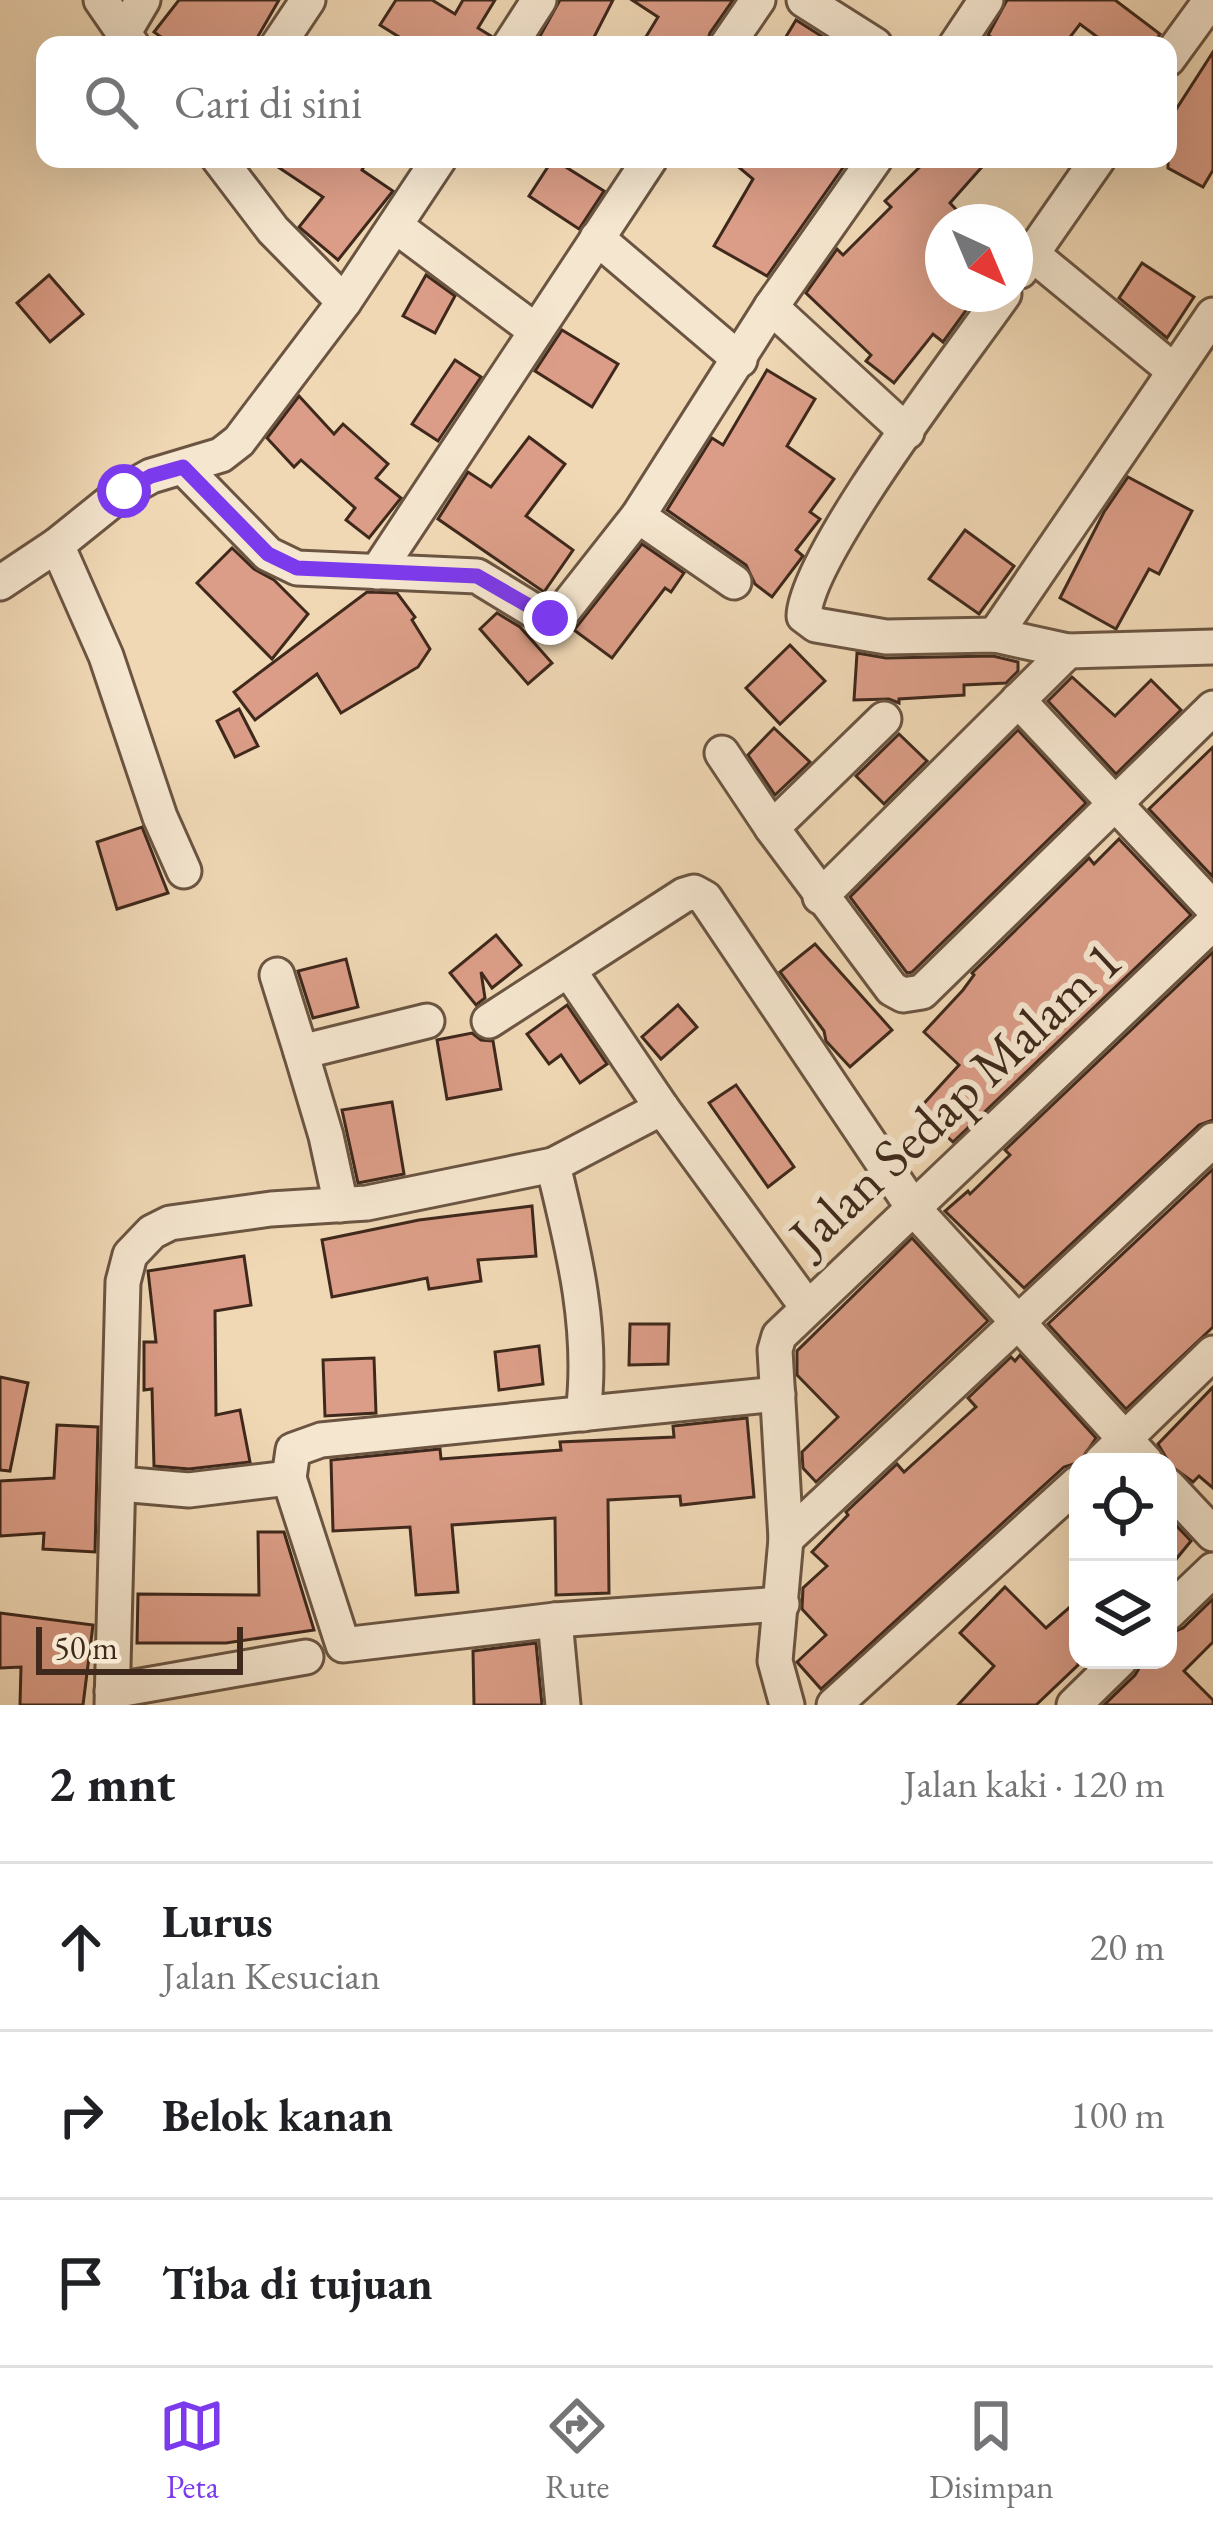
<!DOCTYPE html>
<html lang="id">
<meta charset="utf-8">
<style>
body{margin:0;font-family:"EB Garamond",serif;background:#f6f6f6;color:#202124}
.controls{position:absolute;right:36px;bottom:36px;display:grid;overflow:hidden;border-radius:24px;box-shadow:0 12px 48px #0002}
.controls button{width:108px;height:108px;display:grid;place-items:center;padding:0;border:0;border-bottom:3px solid #e0e0e0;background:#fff;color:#202124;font:60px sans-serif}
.compass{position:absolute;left:925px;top:204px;width:108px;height:108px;border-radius:50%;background:#fff;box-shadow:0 12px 48px #0002;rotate:136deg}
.scale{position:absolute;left:36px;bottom:30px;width:207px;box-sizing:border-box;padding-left:12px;border:6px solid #3f291c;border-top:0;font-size:33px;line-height:42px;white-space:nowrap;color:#3f291c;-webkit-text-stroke:9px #f5e6cf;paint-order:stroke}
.stop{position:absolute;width:36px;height:36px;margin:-27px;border:9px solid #7c3aed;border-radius:50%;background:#fff}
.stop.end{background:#7c3aed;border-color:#fff;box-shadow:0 3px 12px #0008}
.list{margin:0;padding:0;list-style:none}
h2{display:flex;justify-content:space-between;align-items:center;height:156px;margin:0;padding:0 48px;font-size:51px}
h2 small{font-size:39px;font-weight:400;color:#757577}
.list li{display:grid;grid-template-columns:78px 1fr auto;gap:36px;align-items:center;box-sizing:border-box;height:168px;padding:0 48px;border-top:3px solid #e0e0e0}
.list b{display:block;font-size:45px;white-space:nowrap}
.list p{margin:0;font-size:39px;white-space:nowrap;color:#757577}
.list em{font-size:39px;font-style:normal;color:#757577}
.icon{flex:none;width:66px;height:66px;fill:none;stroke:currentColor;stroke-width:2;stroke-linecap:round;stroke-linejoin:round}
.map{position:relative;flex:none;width:1213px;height:1705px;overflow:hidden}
.search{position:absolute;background:#fff;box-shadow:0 12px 48px #0002;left:36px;right:36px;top:36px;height:132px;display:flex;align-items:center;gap:30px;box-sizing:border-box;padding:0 42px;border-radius:24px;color:#757577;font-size:45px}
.sheet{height:660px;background:#fff}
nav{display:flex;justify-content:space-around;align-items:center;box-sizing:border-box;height:168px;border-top:3px solid #e0e0e0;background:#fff;font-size:33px;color:#757577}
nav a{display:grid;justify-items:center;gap:6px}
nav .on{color:#7c3aed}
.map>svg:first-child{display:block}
.building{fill:#db9d87;stroke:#3f291c;stroke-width:3}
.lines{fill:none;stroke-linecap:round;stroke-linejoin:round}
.minor-casing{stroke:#6b5542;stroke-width:39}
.minor{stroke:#f5e6cf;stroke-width:33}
.route{stroke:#7c3aed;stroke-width:15}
.labels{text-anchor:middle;stroke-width:12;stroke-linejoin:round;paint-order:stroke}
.street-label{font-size:54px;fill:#3f291c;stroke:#f5e6cf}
</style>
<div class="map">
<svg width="1213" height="1705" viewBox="0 0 1213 1705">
<rect width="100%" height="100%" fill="#f0d8b5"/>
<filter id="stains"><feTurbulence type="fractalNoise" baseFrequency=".00167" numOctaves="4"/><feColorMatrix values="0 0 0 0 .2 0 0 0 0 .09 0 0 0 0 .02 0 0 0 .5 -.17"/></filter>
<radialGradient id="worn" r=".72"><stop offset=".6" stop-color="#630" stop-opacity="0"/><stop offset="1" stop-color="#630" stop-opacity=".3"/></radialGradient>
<g class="building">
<polygon points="179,0 279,0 253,45 172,45 154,32"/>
<polygon points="396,0 432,0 455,14 463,0 495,0 478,28 491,36 489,45 412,45 380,25"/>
<polygon points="560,0 613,0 590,45 535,45"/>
<polygon points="632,0 733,0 710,33 706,45 641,45 658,17"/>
<polygon points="1007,0 1115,0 1160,34 1152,45 1108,45 1080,24 1064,45 1002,45 988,35"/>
<polygon points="796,20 826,39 823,45 781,45"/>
<polygon points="1213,52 1213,170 1203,187 1168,168 1168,122"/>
<polygon points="266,159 368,159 362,170 393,191 338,260 299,227 323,197"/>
<polygon points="553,159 604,191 579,229 529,196"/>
<polygon points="729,159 849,159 767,276 714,246 753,179"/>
<polygon points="928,159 989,159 950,203 968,222 943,222 943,294 978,294 943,342 933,334 894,383 866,361 871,355 806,293 837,249 843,255 891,207 885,201"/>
<polygon points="1142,263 1194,297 1167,338 1119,298"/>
<polygon points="49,275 83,314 50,342 17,303"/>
<polygon points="426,275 455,296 435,333 403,316"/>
<polygon points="562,330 618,364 592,407 535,371"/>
<polygon points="455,360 481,377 438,441 412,424"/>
<polygon points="767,370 815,399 787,446 834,479 810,512 820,519 796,550 803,556 772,597 755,584 746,565 667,510 712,438 723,445"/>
<polygon points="299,396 334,434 343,424 388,464 376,478 401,498 369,538 346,520 355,508 301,460 294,467 267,438"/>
<polygon points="529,437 565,464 526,516 573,550 544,592 438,519 468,472 491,487"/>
<polygon points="1128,477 1192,511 1159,574 1149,569 1116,629 1060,598 1104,512"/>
<polygon points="965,530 1014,566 979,614 929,579"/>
<polygon points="642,544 684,573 671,592 665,588 612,658 574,630"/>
<polygon points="232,548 254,569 274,580 308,614 272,659 197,583"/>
<polygon points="367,592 397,593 415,617 412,620 430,649 418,667 341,713 317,674 255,720 234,692"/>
<polygon points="497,613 520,627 552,663 528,684 480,629"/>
<polygon points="790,645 825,681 780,724 746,688"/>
<polygon points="857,653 886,658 993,656 1018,662 1018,671 1006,683 964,685 964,695 899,699 899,703 889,699 854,700"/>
<polygon points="1072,677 1115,716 1151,680 1181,710 1116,774 1048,701"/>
<polygon points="239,709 258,746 235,757 217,721"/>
<polygon points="774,728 810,762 775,795 748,755"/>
<polygon points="1018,730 1086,803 912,972 907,973 850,897"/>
<polygon points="899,734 927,761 884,804 856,776"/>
<polygon points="1213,747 1213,877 1149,809"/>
<polygon points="142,827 168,893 117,909 97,842"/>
<polygon points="1119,839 1191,915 953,1142 918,1110 959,1065 924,1032 963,990 974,975 972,973 1089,858 1094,864"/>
<polygon points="496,935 521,965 492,988 481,972 485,998 476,1005 450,973"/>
<polygon points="815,944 892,1030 850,1067 826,1041 824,1031 780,972"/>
<polygon points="1213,952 1213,1120 1199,1125 1024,1288 945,1211 968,1191 970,1194 1010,1155 1005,1150"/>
<polygon points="346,959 358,1007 313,1018 298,971"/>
<polygon points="567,1005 607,1064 580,1083 561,1055 549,1064 527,1034"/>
<polygon points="678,1005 697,1027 661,1059 642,1037"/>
<polygon points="472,1033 481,1040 493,1041 501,1089 447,1099 437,1040"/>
<polygon points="736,1085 794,1167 768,1187 709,1103"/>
<polygon points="392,1102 404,1174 358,1183 342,1110"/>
<polygon points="1213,1169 1213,1327 1126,1409 1048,1324"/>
<polygon points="532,1206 536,1256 478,1260 481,1281 429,1289 427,1278 332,1297 322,1240 419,1220"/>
<polygon points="912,1238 988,1321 816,1482 803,1468 802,1452 838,1417 797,1375 797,1351"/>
<polygon points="244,1256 251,1305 215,1311 216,1415 240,1410 250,1462 189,1469 154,1466 152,1389 144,1390 144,1342 156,1342 148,1271"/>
<polygon points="630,1324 669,1324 668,1364 629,1365"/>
<polygon points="539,1346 543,1384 499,1390 495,1352"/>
<polygon points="1020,1355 1096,1438 1080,1462 1064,1467 821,1689 797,1662 826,1635 802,1609 803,1588 827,1566 812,1552 848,1515 846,1512 897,1464 904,1472 976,1407 968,1398 1011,1357 1015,1361"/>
<polygon points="374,1358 376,1413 325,1416 323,1360"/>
<polygon points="0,1377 28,1383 10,1471 0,1470"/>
<polygon points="1213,1387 1213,1488 1199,1476 1193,1482 1171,1466 1158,1444"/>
<polygon points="747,1418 754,1497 681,1505 680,1496 608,1500 609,1593 556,1595 555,1518 452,1525 458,1592 416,1595 410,1527 333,1531 331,1460 440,1449 441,1459 561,1450 560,1442 674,1437 673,1426"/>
<polygon points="57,1425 98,1427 95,1552 43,1549 44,1533 0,1536 0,1481 54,1478"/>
<polygon points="1168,1517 1191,1541 1168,1569"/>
<polygon points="258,1532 284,1532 314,1630 226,1643 137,1643 138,1594 259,1595"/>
<polygon points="1005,1587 1046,1628 1078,1600 1078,1665 1036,1705 958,1705 994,1666 960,1633"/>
<polygon points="1213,1599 1213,1642 1184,1671 1213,1700 1213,1705 1104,1705 1135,1675 1144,1660 1168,1660 1168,1634 1183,1628"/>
<polygon points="0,1613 93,1625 83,1705 20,1705 21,1667 0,1668"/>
<polygon points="536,1643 542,1705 474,1705 473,1651"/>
</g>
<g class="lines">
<g class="minor-casing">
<g id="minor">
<polyline points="101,0 132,45"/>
<polyline points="804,0 875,45"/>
<polyline points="123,34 143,0"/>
<polyline points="278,45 308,0"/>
<polyline points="510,45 539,0"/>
<polyline points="727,45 758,0"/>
<polyline points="956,45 986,0"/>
<polyline points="1168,59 1211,0"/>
<polyline points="219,159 273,230 344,302"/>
<polyline points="397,227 536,331"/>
<polyline points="597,238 740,360"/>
<polyline points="1032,254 1174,371"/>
<polyline points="1020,271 1098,159"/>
<path d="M 1004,294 C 962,354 806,555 804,616 L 816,625 L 886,637 L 995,635 L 1068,651 L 1213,647"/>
<polyline points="771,307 907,432"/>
<polyline points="183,467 268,554 297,568 477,576 544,617 560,615 638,516 771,307 875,159"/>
<polyline points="638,516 734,582"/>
<polyline points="57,545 106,656 160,817 184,871"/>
<polyline points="377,572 650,159"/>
<polyline points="0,583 57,545 124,491 151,476 221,455 239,441 344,302 439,159"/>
<polyline points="995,635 1213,315"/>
<polyline points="1018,700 1213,908"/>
<polyline points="884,719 772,828 892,989 903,995 922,992 1213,708"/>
<polyline points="722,753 772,828"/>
<polyline points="820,897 1068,651"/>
<polyline points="570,972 662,1108 807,1307"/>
<polyline points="277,975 301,1052"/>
<polyline points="489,1021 684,895 694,892 705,898 914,1209 1146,1462"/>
<path d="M 553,1165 C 573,1247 594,1329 583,1414"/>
<polyline points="341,1205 326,1136 301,1052 427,1021"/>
<polyline points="778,1394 321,1440 293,1450 289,1478 343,1645 555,1620 782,1604"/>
<polyline points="1101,1462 1213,1353"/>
<polyline points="120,1484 189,1490 289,1478"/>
<polyline points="1168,1486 1213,1534"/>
<polyline points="786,1539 1213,1140"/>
<polyline points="1168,1613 1213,1570"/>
<polyline points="555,1620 563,1705"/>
<polyline points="112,1691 306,1657"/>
<polyline points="112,1705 123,1282 130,1255 152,1232 170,1223 271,1209 367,1203 553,1165 662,1108"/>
<polyline points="787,1705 775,1661 786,1539 775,1350 779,1336 1213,923"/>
<polyline points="834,1705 1078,1483"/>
<polyline points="1074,1705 1120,1660"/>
</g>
</g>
<use href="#minor" class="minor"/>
</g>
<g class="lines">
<polyline class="route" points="124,491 151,476 183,467 268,554 297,568 477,576 550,618"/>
</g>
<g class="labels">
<g class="street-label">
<text transform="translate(955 1097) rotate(-43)" y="19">Jalan Sedap Malam 1</text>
</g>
</g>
<rect width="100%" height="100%" filter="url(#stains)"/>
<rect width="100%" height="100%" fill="url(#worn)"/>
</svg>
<div class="controls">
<button><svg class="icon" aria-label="locate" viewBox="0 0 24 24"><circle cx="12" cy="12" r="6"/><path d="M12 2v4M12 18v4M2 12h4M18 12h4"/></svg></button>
<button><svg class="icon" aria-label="layers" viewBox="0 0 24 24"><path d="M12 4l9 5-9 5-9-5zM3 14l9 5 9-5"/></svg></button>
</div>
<svg class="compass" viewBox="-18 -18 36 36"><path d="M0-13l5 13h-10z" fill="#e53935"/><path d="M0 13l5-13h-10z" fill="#757577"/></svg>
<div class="scale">50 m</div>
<div class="stop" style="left:124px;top:491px"></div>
<div class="stop end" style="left:550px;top:618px"></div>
<div class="search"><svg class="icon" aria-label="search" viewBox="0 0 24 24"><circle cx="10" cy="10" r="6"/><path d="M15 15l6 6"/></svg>Cari di sini</div>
</div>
<section class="sheet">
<h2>2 mnt<small>Jalan kaki · 120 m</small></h2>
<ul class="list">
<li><svg class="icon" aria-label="ahead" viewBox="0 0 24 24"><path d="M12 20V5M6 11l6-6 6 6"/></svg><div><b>Lurus</b><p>Jalan Kesucian</p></div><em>20 m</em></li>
<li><svg class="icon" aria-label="right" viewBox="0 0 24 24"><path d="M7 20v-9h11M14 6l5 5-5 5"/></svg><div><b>Belok kanan</b></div><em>100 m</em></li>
<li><svg class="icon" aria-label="arrive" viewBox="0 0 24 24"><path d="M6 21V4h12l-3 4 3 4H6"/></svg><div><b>Tiba di tujuan</b></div></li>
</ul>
</section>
<nav>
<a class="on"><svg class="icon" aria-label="map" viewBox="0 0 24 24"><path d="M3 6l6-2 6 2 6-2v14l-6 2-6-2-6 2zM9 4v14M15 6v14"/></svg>Peta</a>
<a><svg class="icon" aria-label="directions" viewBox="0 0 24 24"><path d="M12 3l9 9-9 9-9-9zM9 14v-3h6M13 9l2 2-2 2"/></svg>Rute</a>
<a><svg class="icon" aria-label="saved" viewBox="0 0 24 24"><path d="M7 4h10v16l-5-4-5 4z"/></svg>Disimpan</a>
</nav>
